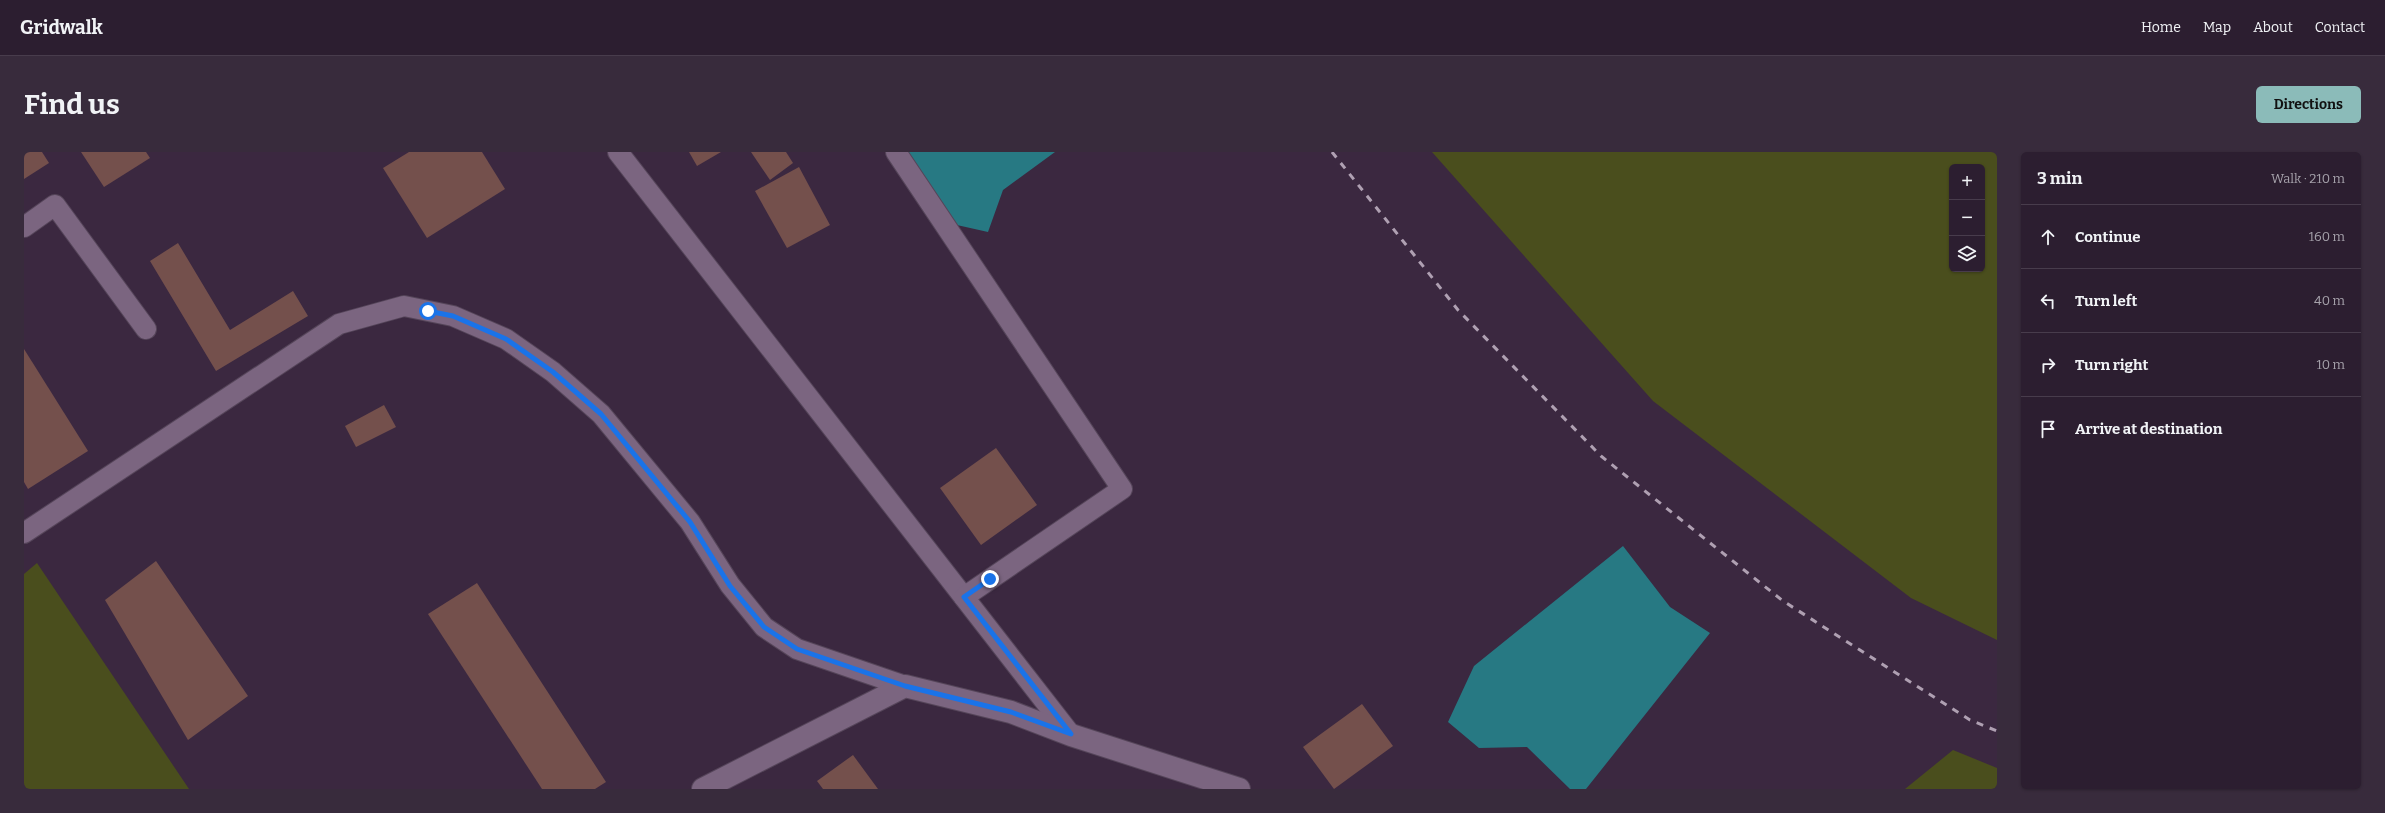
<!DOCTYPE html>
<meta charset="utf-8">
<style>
body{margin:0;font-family:Bitter,serif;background:#382b3c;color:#f1f3f6}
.controls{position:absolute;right:12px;top:12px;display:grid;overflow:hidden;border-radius:6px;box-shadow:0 1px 3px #0004}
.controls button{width:36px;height:36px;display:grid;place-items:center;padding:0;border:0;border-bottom:1px solid #483c4c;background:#2c1e30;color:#f1f3f6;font:20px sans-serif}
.stop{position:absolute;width:12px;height:12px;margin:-9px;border:3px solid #1a73e8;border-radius:50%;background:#fff}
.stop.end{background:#1a73e8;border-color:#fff;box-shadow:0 1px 4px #0008}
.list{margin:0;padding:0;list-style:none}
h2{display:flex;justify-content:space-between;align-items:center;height:52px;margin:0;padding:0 16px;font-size:17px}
h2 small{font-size:13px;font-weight:400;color:#a6a2ab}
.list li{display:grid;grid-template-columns:26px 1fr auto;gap:12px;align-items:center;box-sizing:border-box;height:64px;padding:0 16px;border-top:1px solid #483c4c}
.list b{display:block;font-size:15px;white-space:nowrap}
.list em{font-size:13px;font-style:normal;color:#a6a2ab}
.icon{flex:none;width:22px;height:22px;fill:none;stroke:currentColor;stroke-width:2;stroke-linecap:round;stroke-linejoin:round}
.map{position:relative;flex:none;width:1973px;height:637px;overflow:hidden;border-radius:6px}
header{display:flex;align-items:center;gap:24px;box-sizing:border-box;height:56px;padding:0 20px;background:#2c1e30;border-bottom:1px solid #483c4c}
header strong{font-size:19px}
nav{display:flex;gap:22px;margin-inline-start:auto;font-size:14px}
.intro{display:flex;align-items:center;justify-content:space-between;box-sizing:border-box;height:96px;padding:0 24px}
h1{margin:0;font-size:28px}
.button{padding:10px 18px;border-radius:6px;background:#8bbbb9;color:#111;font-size:14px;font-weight:700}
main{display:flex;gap:24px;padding:0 24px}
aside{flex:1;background:#2c1e30;border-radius:6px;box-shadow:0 1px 3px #0004}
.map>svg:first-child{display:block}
.green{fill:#4a4e1d;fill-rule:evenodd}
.water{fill:#277983}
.building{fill:#74504c}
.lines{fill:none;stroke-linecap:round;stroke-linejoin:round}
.service-casing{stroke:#554559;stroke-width:22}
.minor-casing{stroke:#554559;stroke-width:24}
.service{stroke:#7b6580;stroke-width:20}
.minor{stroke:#7b6580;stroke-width:22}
.rail{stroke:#afa0b2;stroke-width:3;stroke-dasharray:7 7;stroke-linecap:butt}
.route{stroke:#1a73e8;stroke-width:5}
</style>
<header>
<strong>Gridwalk</strong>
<nav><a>Home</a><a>Map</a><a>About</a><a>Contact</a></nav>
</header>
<div class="intro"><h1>Find us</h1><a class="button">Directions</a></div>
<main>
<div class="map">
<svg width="1973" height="637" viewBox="0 0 1973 637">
<rect width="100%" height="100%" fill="#3b2840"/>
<g class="green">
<path d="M 1408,0 L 1973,0 L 1973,488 L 1887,446 L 1629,249 ZM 1928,15 L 1958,15 L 1958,117 L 1928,117 Z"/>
<polygon points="13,411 165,637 0,637 0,422"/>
<polygon points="1929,598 1973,616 1973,637 1881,637"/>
</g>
<g class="water">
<polygon points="878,0 1031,0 979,38 964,80 915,69"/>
<polygon points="1599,394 1646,455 1686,481 1562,637 1546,637 1503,595 1455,596 1424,570 1450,514"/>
</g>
<g class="building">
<polygon points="0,0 18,0 25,11 0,27"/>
<polygon points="57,0 122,0 126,6 80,35"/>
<polygon points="385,0 458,0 481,37 403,86 359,16"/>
<polygon points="665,0 697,0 673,14"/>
<polygon points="727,0 762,0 769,11 746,28"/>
<polygon points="775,15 806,73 763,96 731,39"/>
<polygon points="154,91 206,178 269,139 284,164 192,219 126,109"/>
<polygon points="0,197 64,299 4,337 0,330"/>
<polygon points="360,253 372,275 332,295 321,274"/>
<polygon points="972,296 1013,353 957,393 916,336"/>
<polygon points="132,409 224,544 164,588 81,448"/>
<polygon points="453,431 582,630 571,637 518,637 404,462"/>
<polygon points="1338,552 1369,594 1310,637 1279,595"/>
<polygon points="829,603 854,637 799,637 793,629"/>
</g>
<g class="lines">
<g class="service-casing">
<g id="service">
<polyline points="594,0 1047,583"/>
<polyline points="872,0 1098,337 940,445"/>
<polyline points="0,75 31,53 122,177"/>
<polyline points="0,381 315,172 380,154 429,164 482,187 529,220 577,262 666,370 706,433 740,475 773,497 881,534"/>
</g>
</g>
<g class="minor-casing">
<polyline id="minor" points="679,637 881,534 987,560 1047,583 1215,637"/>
</g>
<use href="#service" class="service"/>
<use href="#minor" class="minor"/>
<polyline class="rail" points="1308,0 1434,158 1577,304 1759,449 1946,568 1973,579"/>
</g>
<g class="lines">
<polyline class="route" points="404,159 429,164 482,187 529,220 577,262 666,370 706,434 740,475 773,497 881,534 987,560 1047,582 940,445 966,427"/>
</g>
</svg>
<div class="controls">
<button>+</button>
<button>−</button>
<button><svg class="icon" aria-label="layers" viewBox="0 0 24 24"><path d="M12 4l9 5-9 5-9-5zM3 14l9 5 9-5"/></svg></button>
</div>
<div class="stop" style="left:404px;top:159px"></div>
<div class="stop end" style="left:966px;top:427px"></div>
</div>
<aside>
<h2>3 min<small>Walk · 210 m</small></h2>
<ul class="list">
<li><svg class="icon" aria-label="ahead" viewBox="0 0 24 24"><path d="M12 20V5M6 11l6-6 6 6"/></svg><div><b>Continue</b></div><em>160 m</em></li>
<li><svg class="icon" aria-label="left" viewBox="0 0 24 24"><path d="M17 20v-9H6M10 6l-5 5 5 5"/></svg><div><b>Turn left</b></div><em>40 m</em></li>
<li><svg class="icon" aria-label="right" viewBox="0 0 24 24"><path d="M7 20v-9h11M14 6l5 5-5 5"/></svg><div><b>Turn right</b></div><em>10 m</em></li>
<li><svg class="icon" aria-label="arrive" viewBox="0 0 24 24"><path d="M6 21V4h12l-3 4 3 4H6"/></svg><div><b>Arrive at destination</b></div></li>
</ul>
</aside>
</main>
